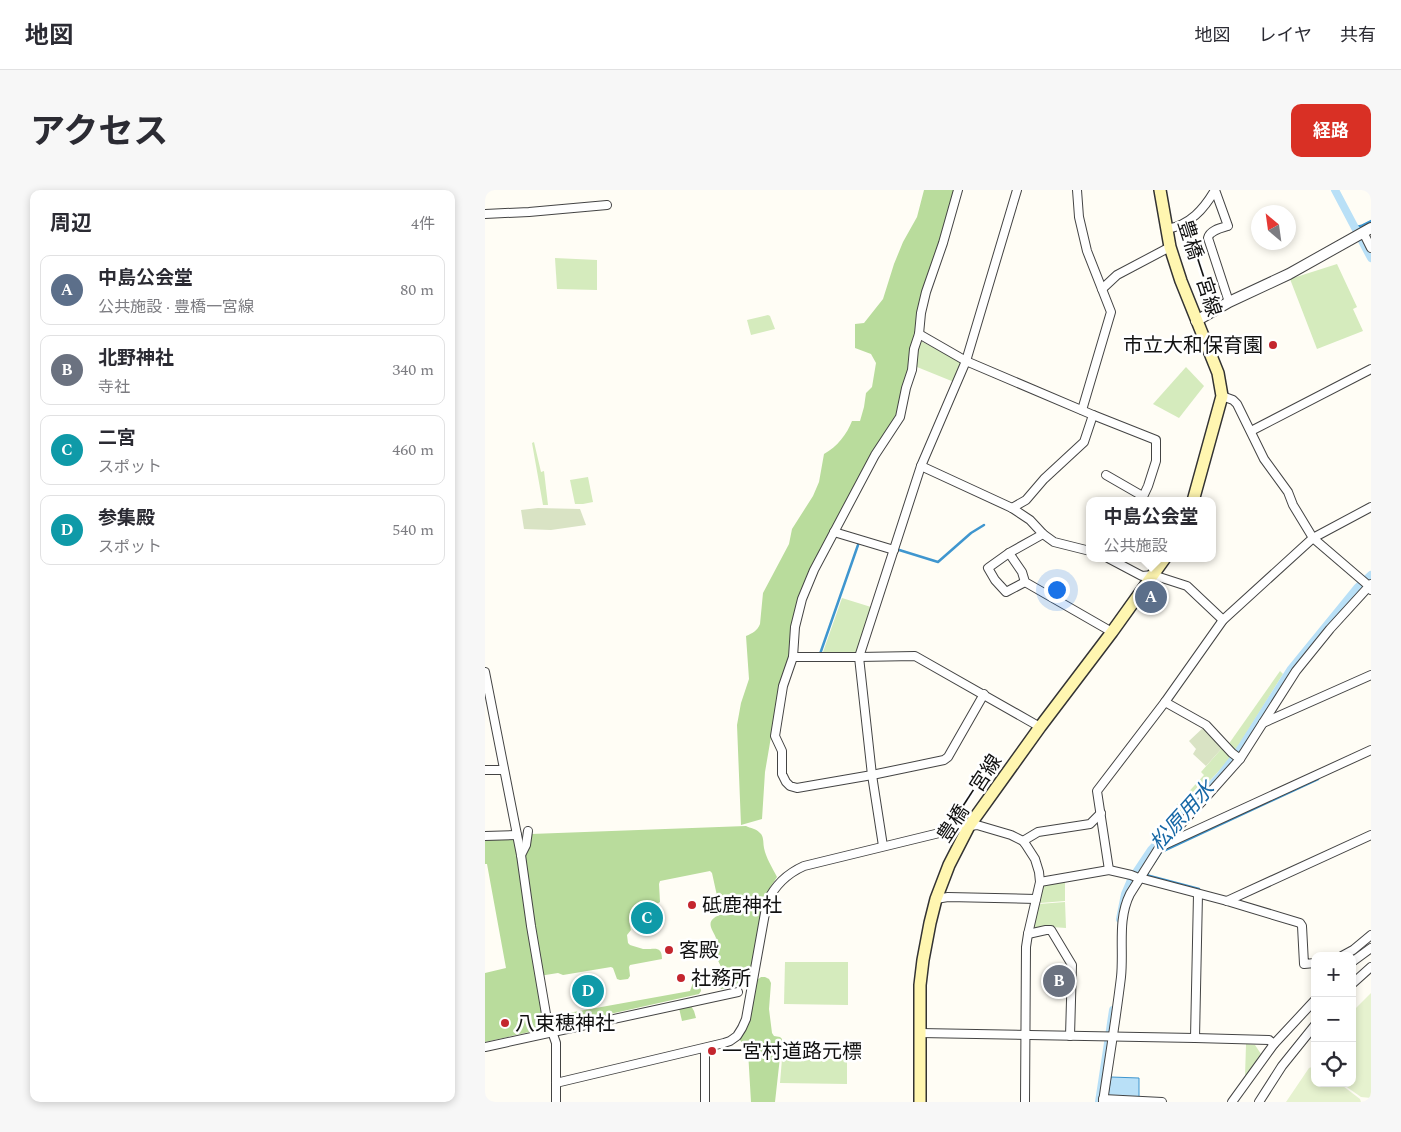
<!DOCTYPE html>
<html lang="ja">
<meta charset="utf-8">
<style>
body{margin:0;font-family:Spectral,"Noto Sans JP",serif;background:#f7f7f7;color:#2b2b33}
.controls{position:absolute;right:15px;bottom:15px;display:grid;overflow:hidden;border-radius:10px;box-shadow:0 2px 8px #0003}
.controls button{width:45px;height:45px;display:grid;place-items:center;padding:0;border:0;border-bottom:1px solid #e1e1e2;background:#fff;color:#2b2b33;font:25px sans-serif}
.compass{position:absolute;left:766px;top:15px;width:45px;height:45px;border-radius:50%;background:#fff;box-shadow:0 2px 8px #0003;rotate:331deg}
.you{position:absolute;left:571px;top:399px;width:18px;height:18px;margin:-12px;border:4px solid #fff;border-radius:50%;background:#1a73e8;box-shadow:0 0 0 8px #1a73e833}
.badge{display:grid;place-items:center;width:32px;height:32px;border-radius:50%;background:#d93025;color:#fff;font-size:16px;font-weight:700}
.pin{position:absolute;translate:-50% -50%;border:2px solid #fff;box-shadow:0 1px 5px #0006}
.popup{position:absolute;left:601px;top:307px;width:130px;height:65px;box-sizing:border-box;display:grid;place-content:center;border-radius:10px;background:#fff;filter:drop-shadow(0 1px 4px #0005);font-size:16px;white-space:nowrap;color:#7c7c81}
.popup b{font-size:19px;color:#2b2b33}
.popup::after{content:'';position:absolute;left:50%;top:100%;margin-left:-10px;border:10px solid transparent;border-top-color:#fff}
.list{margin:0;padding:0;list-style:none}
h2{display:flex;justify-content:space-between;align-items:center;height:65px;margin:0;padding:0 20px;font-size:21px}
h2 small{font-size:16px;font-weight:400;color:#7c7c81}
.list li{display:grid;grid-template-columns:32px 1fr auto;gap:15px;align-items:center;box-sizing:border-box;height:70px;margin:0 10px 10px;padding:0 10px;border:1px solid #e1e1e2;border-radius:10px}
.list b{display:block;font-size:19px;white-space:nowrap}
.list p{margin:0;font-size:16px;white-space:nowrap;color:#7c7c81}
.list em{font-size:16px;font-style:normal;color:#7c7c81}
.icon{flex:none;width:28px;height:28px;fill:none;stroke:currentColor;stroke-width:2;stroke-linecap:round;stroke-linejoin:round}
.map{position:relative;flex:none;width:886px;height:912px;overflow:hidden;border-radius:10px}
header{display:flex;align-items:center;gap:30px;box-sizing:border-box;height:70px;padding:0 25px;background:#fff;border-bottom:1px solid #e1e1e2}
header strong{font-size:24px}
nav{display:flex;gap:28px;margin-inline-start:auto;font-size:18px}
.intro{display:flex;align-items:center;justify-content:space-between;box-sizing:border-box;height:120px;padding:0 30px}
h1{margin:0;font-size:35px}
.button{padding:12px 22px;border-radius:10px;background:#d93025;color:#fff;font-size:18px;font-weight:700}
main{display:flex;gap:30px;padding:0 30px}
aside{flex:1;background:#fff;border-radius:10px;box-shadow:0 2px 8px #0003}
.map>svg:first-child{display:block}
.green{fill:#d5ebbd}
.forest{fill:#b9dc9c}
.cemetery{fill:#d9e3c4}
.pitch{fill:#e6f2cf}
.water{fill:#b9e0f7;stroke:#3f96cf}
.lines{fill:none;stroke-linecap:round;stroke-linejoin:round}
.stream{stroke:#3f96cf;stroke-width:2.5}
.canal{stroke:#b9e0f7;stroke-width:8}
.minor-casing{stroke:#444;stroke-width:10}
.tertiary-casing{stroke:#444;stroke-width:12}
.secondary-casing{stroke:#333;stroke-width:14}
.minor{stroke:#fff;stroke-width:8}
.tertiary{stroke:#fff;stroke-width:10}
.secondary{stroke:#fff6b0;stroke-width:11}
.poi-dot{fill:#c4262e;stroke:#fff;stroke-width:2}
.labels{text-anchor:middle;stroke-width:5;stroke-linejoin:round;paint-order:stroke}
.street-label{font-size:20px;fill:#111;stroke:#fff}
.poi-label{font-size:20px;fill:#111;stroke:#fff;text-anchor:start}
.water-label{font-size:21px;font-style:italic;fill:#1768a6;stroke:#fff}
</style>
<header>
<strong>地図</strong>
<nav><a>地図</a><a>レイヤ</a><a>共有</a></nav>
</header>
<div class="intro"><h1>アクセス</h1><a class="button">経路</a></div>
<main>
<aside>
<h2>周辺<small>4件</small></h2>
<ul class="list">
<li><span class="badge" style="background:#5c6f8a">A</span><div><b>中島公会堂</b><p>公共施設 · 豊橋一宮線</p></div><em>80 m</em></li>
<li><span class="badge" style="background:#6b7280">B</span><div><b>北野神社</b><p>寺社</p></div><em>340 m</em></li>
<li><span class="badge" style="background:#0f9aa8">C</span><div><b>二宮</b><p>スポット</p></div><em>460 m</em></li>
<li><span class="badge" style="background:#0f9aa8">D</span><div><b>参集殿</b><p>スポット</p></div><em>540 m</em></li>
</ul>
</aside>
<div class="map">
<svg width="886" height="912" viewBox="0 0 886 912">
<rect width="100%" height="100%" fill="#fffdf5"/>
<g class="green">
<polygon points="70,68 112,70 112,100 72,99"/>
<polygon points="852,74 872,117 868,119 878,141 832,159 805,89"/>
<polygon points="283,125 285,126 290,139 266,145 262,130"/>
<polygon points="436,151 477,173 469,192 432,177 430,160"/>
<polygon points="701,177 719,196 694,228 668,214"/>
<polygon points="49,252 56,282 59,281 63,315 58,315 47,253"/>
<polygon points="103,287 108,312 98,314 90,314 85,290"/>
<polygon points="357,408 386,417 371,463 340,463 338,462"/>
<polygon points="795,481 798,484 750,561 743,555"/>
<polygon points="738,557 747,566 732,583 694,623 688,619 719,585 716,582"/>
<polygon points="580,692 580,711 555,713 558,697 560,696"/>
<polygon points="580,712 581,738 567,737 547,741 554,714"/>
<polygon points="300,772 363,772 363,815 299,814"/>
<polygon points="761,854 770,855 776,864 760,886"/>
<polygon points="297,869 362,869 362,894 295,893"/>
</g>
<g class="forest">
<path d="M 439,0 L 471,0 L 431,140 L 426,159 L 424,178 L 413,221 L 326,378 L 305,466 L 295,494 L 280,582 L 277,629 L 256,635 L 252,535 L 256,513 L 264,489 L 261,446 C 268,443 272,441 275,434 L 278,403 L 304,354 L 307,339 L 328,306 L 334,292 L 339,264 C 352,257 362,244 367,231 L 375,231 L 379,217 L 381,203 L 387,197 L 391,173 L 386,164 L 370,158 L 370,134 L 379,133 L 398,109 L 409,74 L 418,52 L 432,27 Z"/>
<path d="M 261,636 C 265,638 272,639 275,643 C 279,646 278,653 279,658 C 281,668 287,677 292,687 L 283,701 L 279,711 L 265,792 L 262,794 L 236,799 L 233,795 L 235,793 L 248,787 L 248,781 L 246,779 L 239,780 L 237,779 L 230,764 L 228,755 L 231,748 C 229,742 221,734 229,728 C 231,726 234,726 236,724 L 227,683 L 225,681 L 175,691 L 174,694 L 175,712 C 168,718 145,715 144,728 C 144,731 145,736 146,740 L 142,745 L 143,753 L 145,755 C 149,756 154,758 158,759 C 168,760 177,754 177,769 L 145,775 L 144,777 L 145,786 L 143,789 L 135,790 L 132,789 L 128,778 L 126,777 L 78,785 L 73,783 L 54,786 L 51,790 L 57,823 L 61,827 L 205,801 L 208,793 L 212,790 L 215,792 L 216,801 L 214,804 L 0,852 L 0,783 L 21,778 L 2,674 L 0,674 L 0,649 L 29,648 L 46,644 Z"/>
<polygon points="276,787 280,787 284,789 286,793 284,819 287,843 289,846 295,847 297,849 290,912 266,912 263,861 255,850 255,848 261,838 265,830 272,790"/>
<polygon points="206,816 209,821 211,828 197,831 194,818"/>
</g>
<g class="cemetery">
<polygon points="53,318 95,319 101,335 66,340 39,339 36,320"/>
<polygon points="720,536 738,557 721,576 708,564 711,559 704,551"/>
</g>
<g class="pitch">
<polygon points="886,803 886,908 876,907 856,893 867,893 867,822"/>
<polygon points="830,876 830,893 854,893 875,909 876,912 801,912 824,878"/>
</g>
<polygon class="water" points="626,887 654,888 654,907 623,906"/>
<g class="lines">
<g class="stream">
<polyline points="869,37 876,36 886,31"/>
<polyline points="411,359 453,372 486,343 499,335"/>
<polyline points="335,464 373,355"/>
<polyline points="668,674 676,662 833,589"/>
<polyline points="663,683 661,685 714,699"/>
</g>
<g class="canal">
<polyline points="850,0 886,68"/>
<polyline points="635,729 640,704 646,690 666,660 735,586 749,568 758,555 806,479 872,398 886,385"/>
<polyline points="614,912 628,820"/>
</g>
<g class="minor-casing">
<g id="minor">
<polyline points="473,0 458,53 441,102 436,123 434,144 429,159 427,180 421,198 415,227 390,265 329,380 317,409 310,437 308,467 298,496 290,546 297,561 297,584 301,592 305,596 312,598 387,585 459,570 463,567 499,504"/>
<polyline points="592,0 594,27 602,61 626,122 597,220"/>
<path d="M 730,0 L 743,36 C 736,38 725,40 723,48 L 744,112"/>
<polyline points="0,24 44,22 122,15"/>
<path d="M 682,39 C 705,35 719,19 730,0"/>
<polyline points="878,42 886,58"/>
<polyline points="617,99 632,85 685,57"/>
<polyline points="434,144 481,171 608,225 671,250 671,271 663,296 656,311"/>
<polyline points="737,206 748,210 752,214 779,269 803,302 808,315 828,348 884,396 886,400"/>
<polyline points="766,241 886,179"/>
<polyline points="436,276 527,318 545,330 558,344 569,352 605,361"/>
<polyline points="621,285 654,304 657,308 659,310"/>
<polyline points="527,318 541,310 559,289 599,252 608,225"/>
<polyline points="349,342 409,360"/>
<polyline points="524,363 537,382 540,392 627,442"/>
<polyline points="623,368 657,386 668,385 702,396 738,430"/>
<polyline points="540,392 521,402 510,390 503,378 524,363 558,344"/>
<polyline points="308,467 374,467 430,466 555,537"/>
<polyline points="0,482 36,665 46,736 61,824 71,853 71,912"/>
<polyline points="680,512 721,535 747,563 755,569"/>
<polyline points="778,533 886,485"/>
<polyline points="0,580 19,580"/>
<polyline points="0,646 32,645"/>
<polyline points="538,651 553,642 605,634 616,623"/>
<polyline points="679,655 886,560"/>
<polyline points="398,656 387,585 374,467 436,276 481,171 532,0"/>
<polyline points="36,665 41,655 43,641"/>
<polyline points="624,680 612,601 680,512 738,430 828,348 886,317"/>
<polyline points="555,692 624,680 646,685 651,687 742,711 815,733 817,736 819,774 830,773"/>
<polyline points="451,709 463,707 551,709"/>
<polyline points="742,711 886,645"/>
<polyline points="543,744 561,740 566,740 587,775 585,846"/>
<polyline points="857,766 868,760 886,745"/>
<polyline points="867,772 886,758"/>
<polyline points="867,794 886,777"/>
<polyline points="435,843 710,848 784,850 789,854 830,810"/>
<polyline points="710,848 713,704"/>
<polyline points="0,857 253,802"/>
<path d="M 71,893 L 239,853 L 245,851 L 252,846 L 257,838 L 261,829 L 282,712 C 290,695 301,684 319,676 L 479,637 L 492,635 L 526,645 L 538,651 L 541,655 L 550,669 L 554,682 L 555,692 L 543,744 L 541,757 L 540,912"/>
<polyline points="618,909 677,912"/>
<polyline points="220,912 220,858"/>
<path d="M 618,912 C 624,870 631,829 636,787 C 639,759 632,730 645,704 L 674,658 L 722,606 L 755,569 L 811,481 L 845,439 L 886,394"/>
<polyline points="747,912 789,854"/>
<polyline points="774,912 797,876 830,835"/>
</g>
</g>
<g class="tertiary-casing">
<polyline id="tertiary" points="711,131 744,112 804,84 886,38"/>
</g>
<g class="secondary-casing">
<g id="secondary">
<polyline points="675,0 685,57 696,91 733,183 737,206 708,311"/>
<polyline points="435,912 435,795 438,770 445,733 451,709 464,675 484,636 555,537 627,442 680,368"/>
</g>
</g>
<use href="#minor" class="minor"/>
<use href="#tertiary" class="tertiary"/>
<use href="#secondary" class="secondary"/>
</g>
<g class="poi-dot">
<circle cx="788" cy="155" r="5"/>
<circle cx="207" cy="715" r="5"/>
<circle cx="184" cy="760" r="5"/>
<circle cx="196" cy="788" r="5"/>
<circle cx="20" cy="833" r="5"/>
<circle cx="227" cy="861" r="5"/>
</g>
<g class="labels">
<g class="street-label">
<text transform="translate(715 78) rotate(72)" y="7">豊橋一宮線</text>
<text transform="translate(484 608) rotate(-57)" y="7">豊橋一宮線</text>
</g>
<g class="poi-label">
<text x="778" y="162" text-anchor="end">市立大和保育園</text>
<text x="217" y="722">砥鹿神社</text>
<text x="194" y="767">客殿</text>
<text x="206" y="795">社務所</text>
<text x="30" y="840">八束穂神社</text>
<text x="237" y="868">一宮村道路元標</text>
</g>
<g class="water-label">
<text transform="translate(697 626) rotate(-48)" y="7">松原用水</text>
</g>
</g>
</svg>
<div class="controls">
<button>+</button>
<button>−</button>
<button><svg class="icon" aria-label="locate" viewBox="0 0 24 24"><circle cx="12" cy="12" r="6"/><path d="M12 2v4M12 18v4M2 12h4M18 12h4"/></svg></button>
</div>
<svg class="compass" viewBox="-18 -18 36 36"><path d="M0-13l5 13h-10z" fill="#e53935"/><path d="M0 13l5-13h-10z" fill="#7c7c81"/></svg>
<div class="you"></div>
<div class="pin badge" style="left:666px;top:407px;background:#5c6f8a">A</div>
<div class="popup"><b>中島公会堂</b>公共施設</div>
<div class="pin badge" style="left:574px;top:791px;background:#6b7280">B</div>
<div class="pin badge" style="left:162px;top:728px;background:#0f9aa8">C</div>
<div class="pin badge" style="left:103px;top:801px;background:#0f9aa8">D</div>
</div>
</main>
